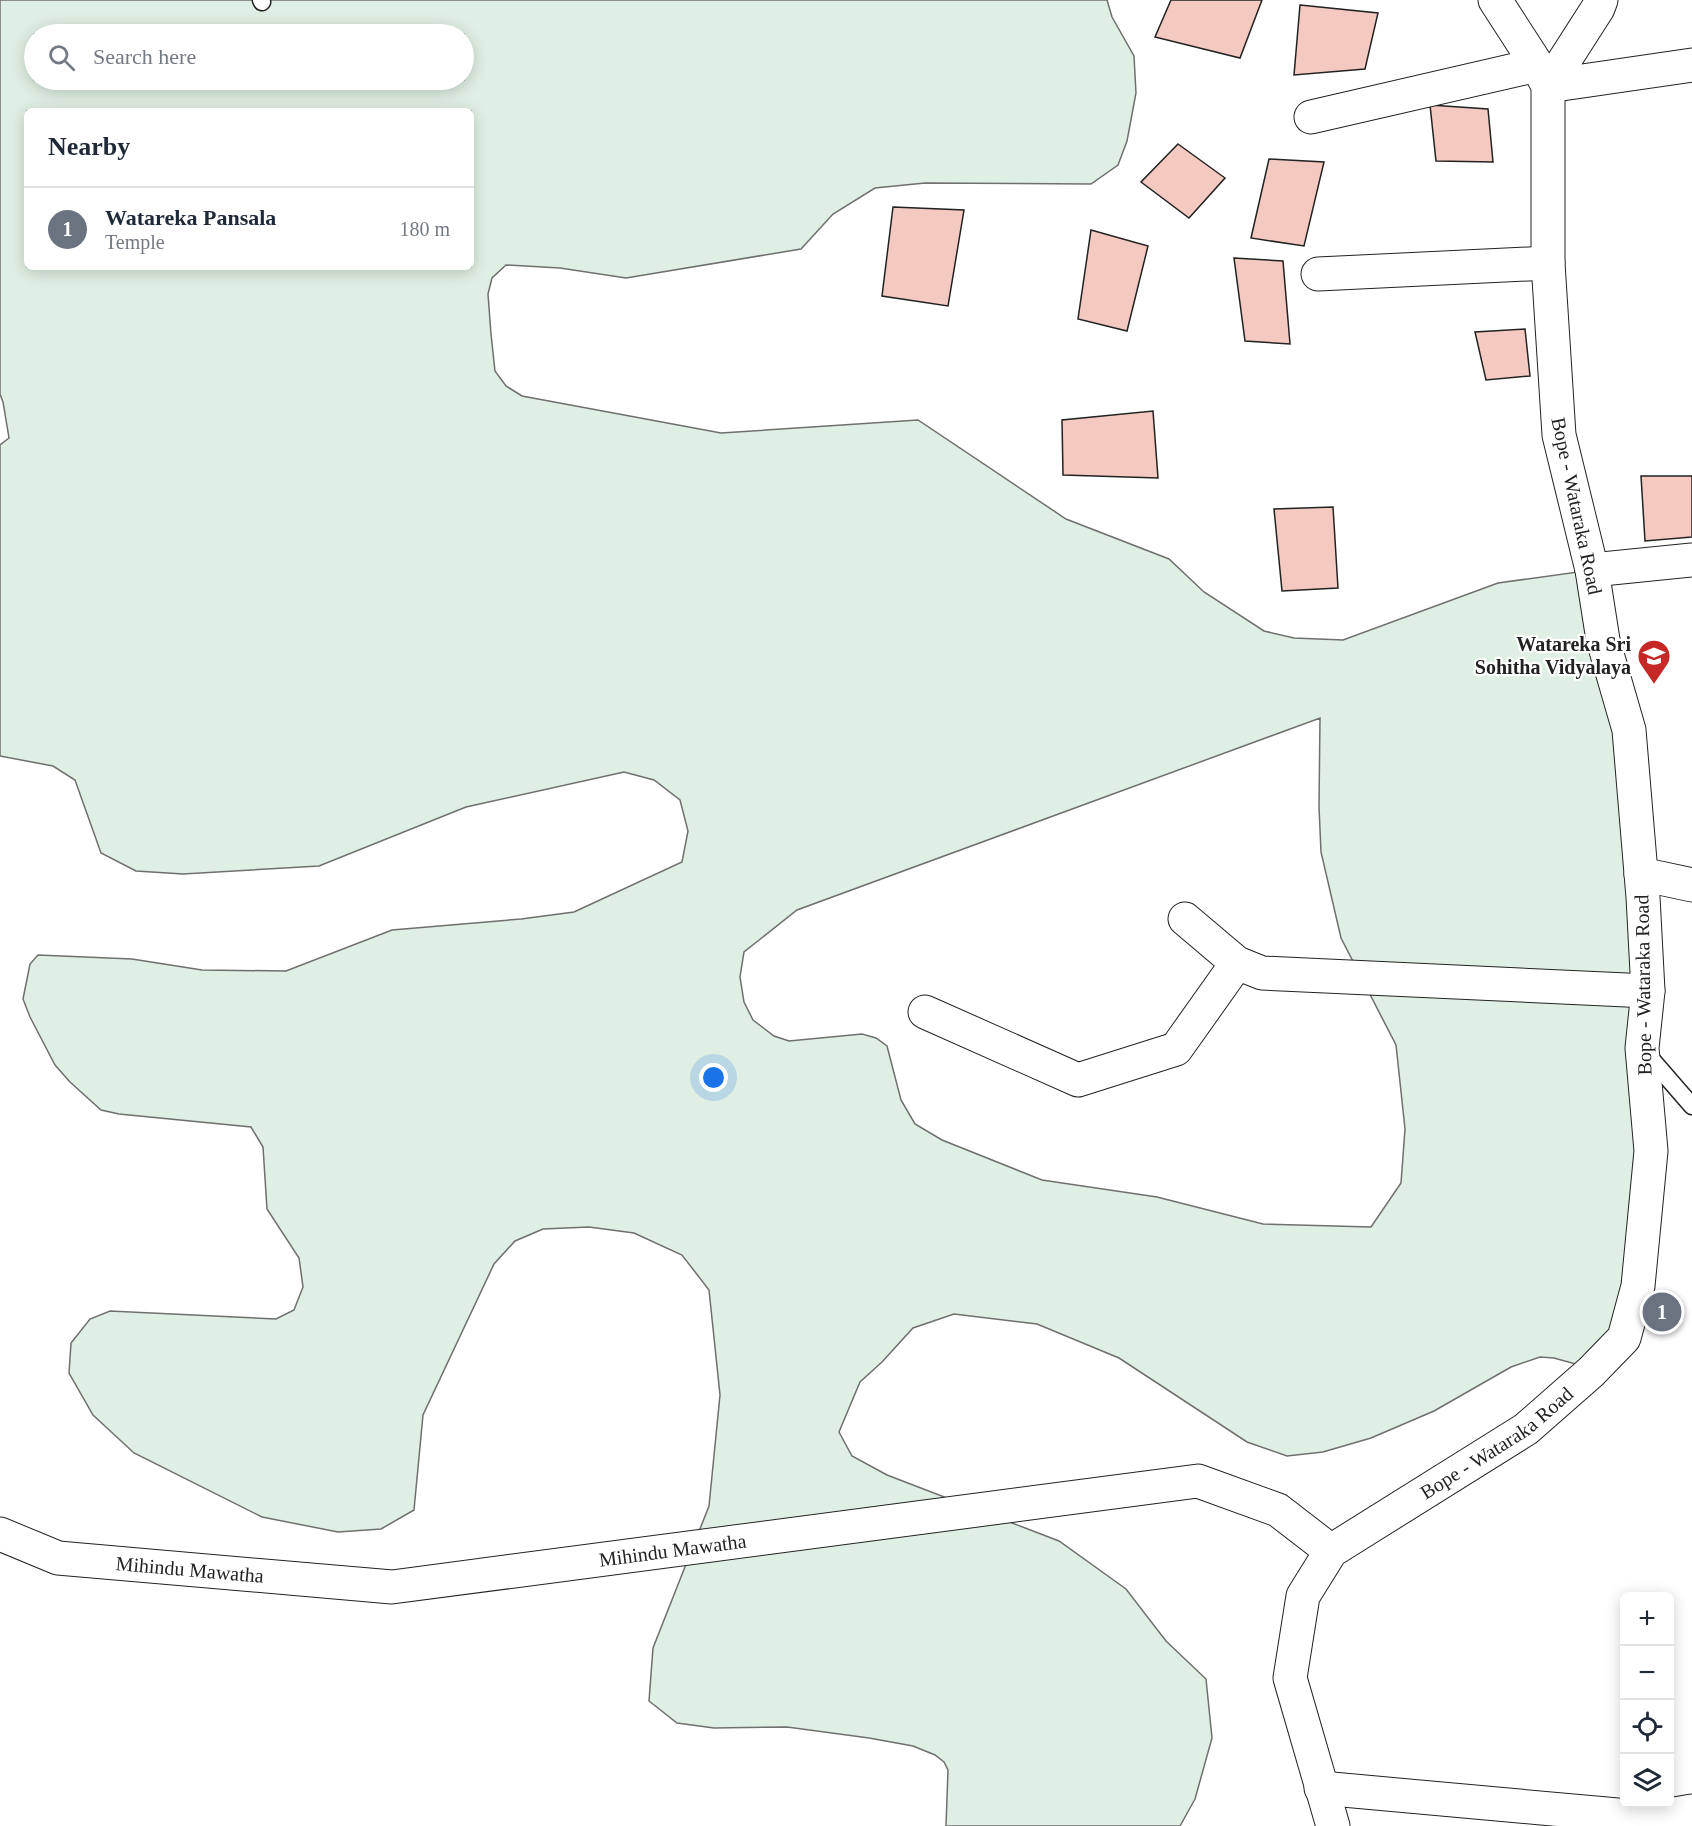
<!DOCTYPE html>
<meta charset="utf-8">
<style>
body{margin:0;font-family:"Times New Roman",serif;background:#f2f2f3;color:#1f2937}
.controls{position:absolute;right:18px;bottom:18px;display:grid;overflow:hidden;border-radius:9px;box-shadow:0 3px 15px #0003}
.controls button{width:54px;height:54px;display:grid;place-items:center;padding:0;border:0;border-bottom:2px solid #e0e1e3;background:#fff;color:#1f2937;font:30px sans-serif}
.you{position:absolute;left:714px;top:1078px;width:21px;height:21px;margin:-15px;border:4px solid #fff;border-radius:50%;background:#1a73e8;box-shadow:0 0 0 9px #1a73e833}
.badge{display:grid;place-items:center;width:39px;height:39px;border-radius:50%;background:#c62828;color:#fff;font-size:20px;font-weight:700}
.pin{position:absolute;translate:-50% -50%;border:3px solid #fff;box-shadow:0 2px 6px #0006}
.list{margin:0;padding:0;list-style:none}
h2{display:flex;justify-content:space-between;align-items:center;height:78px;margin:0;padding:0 24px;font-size:26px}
h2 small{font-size:20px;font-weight:400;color:#747a83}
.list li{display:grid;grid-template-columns:39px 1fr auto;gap:18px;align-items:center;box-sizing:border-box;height:84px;padding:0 24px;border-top:2px solid #e0e1e3}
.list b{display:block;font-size:22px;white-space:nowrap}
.list p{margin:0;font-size:20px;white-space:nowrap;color:#747a83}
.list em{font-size:20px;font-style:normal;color:#747a83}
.icon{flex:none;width:33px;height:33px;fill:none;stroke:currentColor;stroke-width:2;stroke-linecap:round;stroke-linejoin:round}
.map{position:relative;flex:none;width:1692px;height:1826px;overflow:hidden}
.search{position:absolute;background:#fff;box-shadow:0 3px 15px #0003;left:24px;top:24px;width:450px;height:66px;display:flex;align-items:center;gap:15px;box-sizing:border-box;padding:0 21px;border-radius:33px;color:#747a83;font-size:22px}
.panel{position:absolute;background:#fff;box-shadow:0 3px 15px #0003;left:24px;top:108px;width:450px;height:162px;border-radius:9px}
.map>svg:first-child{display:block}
.green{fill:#e0efe3;stroke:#6f6f6f;stroke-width:1.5;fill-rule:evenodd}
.building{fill:#f3c9c0;stroke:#222;stroke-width:1.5}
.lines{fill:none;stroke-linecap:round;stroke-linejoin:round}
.lane-casing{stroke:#222;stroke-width:19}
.street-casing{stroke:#222;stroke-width:35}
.secondary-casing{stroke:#222;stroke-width:35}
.lane{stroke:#fff;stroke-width:16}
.street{stroke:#fff;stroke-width:33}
.secondary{stroke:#fff;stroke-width:33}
.labels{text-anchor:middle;stroke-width:4.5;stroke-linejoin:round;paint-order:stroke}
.street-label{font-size:20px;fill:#222;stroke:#fff}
.poi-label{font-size:20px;font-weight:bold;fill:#222;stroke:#fff;text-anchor:end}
</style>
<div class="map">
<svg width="1692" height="1826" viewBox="0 0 1692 1826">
<rect width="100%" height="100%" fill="#fff"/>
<path class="green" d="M 0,0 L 1107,0 L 1112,17 L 1134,56 L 1136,93 L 1127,141 L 1118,165 L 1091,184 L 925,183 L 875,188 L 833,214 L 801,249 L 626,278 L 560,268 L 506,265 L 492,278 L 488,294 L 491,334 L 495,371 L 506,386 L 522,396 L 721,433 L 918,420 L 1066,519 L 1169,559 L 1204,592 L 1264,631 L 1294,638 L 1343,640 L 1498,583 L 1592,570 L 1648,991 L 1624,1338 L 1579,1365 L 1554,1358 L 1540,1357 L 1511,1367 L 1434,1411 L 1371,1438 L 1323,1452 L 1287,1456 L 1247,1442 L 1119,1358 L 1037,1324 L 954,1314 L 913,1328 L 882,1362 L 860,1382 L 839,1432 L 852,1456 L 887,1475 L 1059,1541 L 1126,1589 L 1166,1641 L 1206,1679 L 1212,1738 L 1195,1799 L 1180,1826 L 946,1826 L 948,1770 L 944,1762 L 935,1755 L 913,1746 L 869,1738 L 787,1727 L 714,1728 L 677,1723 L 649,1701 L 653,1648 L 709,1506 L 720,1395 L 709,1290 L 682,1255 L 634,1233 L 589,1227 L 543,1229 L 515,1241 L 494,1264 L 423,1415 L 414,1510 L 381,1529 L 338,1532 L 262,1517 L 134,1453 L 93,1415 L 69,1373 L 71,1343 L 90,1319 L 110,1311 L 276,1319 L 294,1310 L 303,1287 L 299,1258 L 267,1209 L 263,1147 L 251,1127 L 119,1114 L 101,1110 L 70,1082 L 55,1065 L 30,1017 L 23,999 L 30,964 L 38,955 L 132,959 L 202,970 L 286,971 L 392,930 L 521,919 L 574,912 L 682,862 L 688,831 L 680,800 L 654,780 L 624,772 L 466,807 L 319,866 L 183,874 L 136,871 L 101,853 L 75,780 L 53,766 L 0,756 L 0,445 L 9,438 L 3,402 L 0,394 ZM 34,34 L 464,34 L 464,80 L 34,80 ZM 27,111 L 471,111 L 471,267 L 27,267 ZM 1320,718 L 1319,807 L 1321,852 L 1341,938 L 1396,1045 L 1405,1129 L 1401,1183 L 1371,1227 L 1263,1224 L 1157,1197 L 1042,1180 L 942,1140 L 915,1124 L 901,1100 L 887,1046 L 876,1038 L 862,1034 L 789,1041 L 774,1036 L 753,1020 L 744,1002 L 740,977 L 744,952 L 797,910 Z"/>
<g class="building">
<polygon points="1171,0 1262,0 1240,58 1155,37"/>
<polygon points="1300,5 1378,13 1365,69 1294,75"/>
<polygon points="1430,105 1488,109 1493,162 1436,161"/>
<polygon points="1178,144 1225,178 1189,218 1141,182"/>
<polygon points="1269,159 1324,162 1304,246 1251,238"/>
<polygon points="893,207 964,210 948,306 882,296"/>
<polygon points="1091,230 1148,246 1127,331 1078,319"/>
<polygon points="1234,258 1283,261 1290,344 1245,341"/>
<polygon points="1525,329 1530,376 1486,380 1475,332"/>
<polygon points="1153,411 1158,478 1063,475 1062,420"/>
<polygon points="1641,476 1692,476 1692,537 1645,541"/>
<polygon points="1333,507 1338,588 1282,591 1274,509"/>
</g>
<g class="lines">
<g class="lane-casing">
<g id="lane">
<polyline points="261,0 262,2"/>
<polyline points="1646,1053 1692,1106"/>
</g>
</g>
<g class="street-casing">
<g id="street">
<polyline points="1601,0 1598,8 1548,86 1692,65"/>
<polyline points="1311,117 1537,65"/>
<polyline points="1318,274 1548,263"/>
<polyline points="1592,570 1692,560"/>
<polyline points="1641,874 1692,885"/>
<polyline points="1185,919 1237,963 1262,973 1648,991"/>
<polyline points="925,1012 1078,1080 1176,1049 1237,963"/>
<path id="s1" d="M 0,1534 L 58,1558 L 392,1587 L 1198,1481 L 1278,1510 L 1331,1551"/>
<polyline points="1321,1788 1651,1818 1692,1811"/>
</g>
</g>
<g class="secondary-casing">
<g id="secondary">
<path id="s2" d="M 1333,1826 L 1290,1678 L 1303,1596 L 1331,1551 L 1526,1429 L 1591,1372 L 1624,1338 L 1638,1286 L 1651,1151 L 1642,1048 L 1648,991 L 1643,897 L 1629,730 L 1603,640 L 1592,570 L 1559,435 L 1548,263 L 1548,86 L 1537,65 L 1495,0"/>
</g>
</g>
<use href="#lane" class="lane"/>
<use href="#street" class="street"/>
<use href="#secondary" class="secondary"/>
</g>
<defs>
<g id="school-pin" transform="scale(1.725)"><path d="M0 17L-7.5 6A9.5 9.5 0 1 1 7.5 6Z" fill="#c62828" stroke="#fff"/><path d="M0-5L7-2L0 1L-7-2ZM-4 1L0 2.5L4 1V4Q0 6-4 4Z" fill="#fff"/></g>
</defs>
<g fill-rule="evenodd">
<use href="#school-pin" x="1654" y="656"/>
</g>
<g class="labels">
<g class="street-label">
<text transform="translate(1577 506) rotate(78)" y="7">Bope - Wataraka Road</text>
<text transform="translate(1643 985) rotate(-91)" y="7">Bope - Wataraka Road</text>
<text dy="7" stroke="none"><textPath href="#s2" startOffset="488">Bope - Wataraka Road</textPath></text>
<text dy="7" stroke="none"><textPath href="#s1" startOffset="681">Mihindu Mawatha</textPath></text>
<text dy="7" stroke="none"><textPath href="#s1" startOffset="195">Mihindu Mawatha</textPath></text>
</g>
<g class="poi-label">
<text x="1631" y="651">Watareka Sri<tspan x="1631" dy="23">Sohitha Vidyalaya</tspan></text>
</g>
</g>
</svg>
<div class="controls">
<button>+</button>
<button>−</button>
<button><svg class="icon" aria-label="locate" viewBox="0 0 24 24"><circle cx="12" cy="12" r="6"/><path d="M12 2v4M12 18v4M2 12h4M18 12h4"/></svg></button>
<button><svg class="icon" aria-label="layers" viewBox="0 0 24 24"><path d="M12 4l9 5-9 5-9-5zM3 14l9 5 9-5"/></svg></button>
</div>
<div class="you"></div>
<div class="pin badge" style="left:1662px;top:1312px;background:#6b7280">1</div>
<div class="search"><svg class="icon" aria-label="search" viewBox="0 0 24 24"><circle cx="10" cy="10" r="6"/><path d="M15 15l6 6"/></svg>Search here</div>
<section class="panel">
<h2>Nearby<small></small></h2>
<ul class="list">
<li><span class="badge" style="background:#6b7280">1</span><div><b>Watareka Pansala</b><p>Temple</p></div><em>180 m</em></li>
</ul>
</section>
</div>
